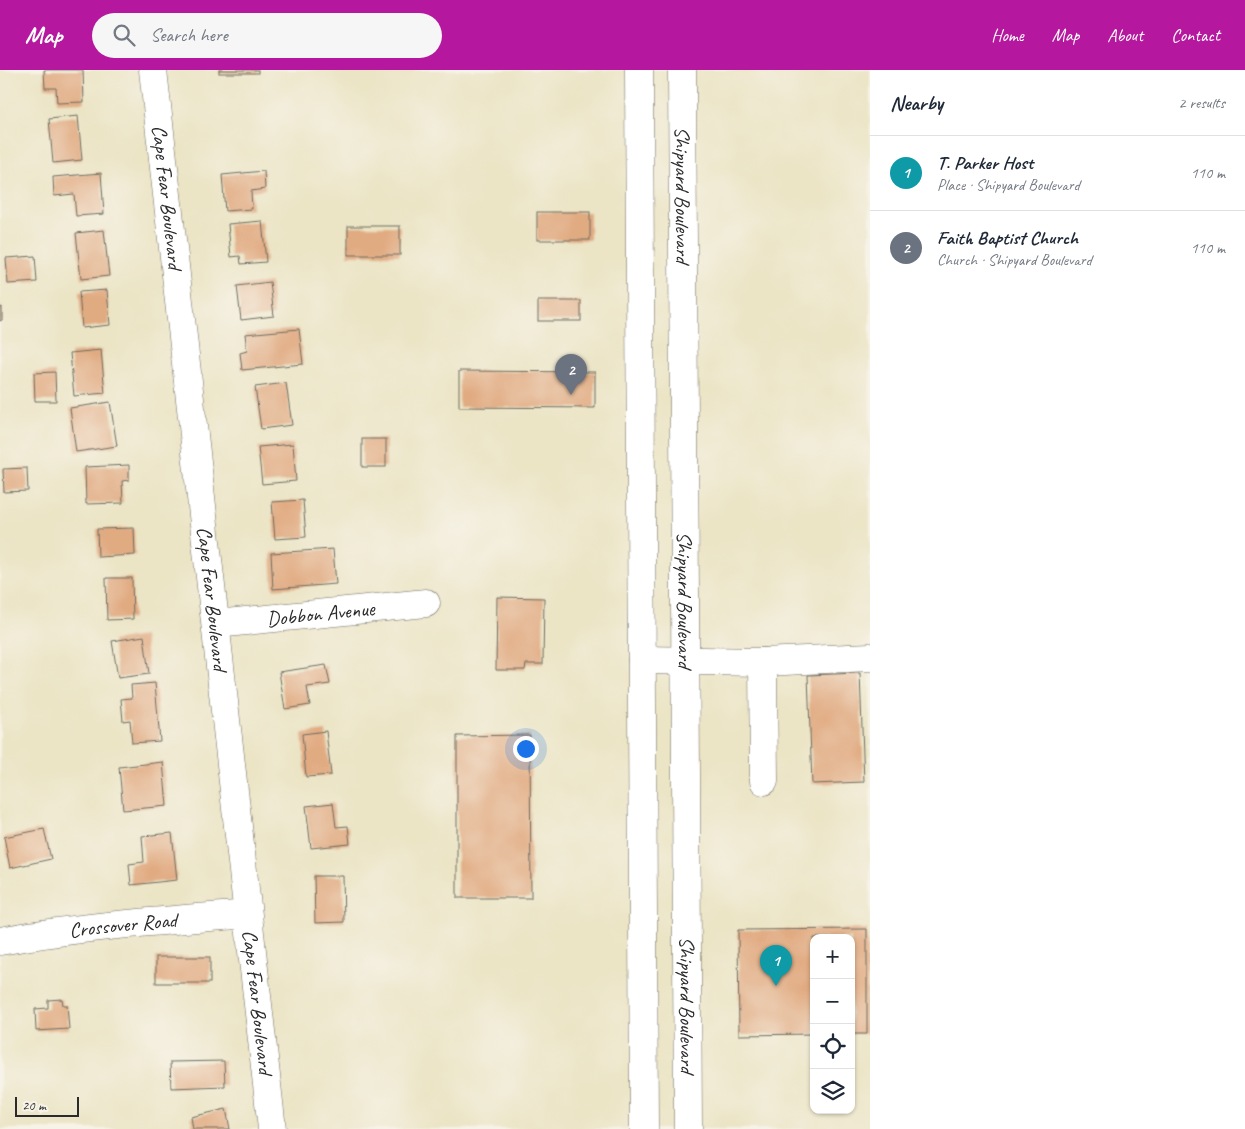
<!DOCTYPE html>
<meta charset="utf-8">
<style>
body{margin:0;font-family:Caveat,sans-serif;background:#f6f6f7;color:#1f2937}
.controls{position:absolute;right:15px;bottom:15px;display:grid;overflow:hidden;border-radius:10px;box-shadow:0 1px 4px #0004}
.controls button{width:45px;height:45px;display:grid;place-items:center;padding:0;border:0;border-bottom:1px solid #e0e1e3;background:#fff;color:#1f2937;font:25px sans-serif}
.scale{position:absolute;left:15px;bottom:12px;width:64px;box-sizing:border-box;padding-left:5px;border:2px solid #2b2b2b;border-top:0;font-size:14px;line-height:18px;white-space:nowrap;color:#2b2b2b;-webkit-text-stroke:4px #f7f3e8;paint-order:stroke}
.you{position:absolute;left:525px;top:678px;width:18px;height:18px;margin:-12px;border:4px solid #fff;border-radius:50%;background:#1a73e8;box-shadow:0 0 0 8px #1a73e833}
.badge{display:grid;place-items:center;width:32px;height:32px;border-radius:50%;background:#b5179e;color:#fff;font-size:16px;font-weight:700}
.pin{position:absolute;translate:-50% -41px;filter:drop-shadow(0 1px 2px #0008)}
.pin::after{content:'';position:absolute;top:26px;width:18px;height:15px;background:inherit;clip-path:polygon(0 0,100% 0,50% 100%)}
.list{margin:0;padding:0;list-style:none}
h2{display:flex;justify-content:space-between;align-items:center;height:65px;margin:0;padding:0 20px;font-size:21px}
h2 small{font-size:16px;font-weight:400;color:#747a83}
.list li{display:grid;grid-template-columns:32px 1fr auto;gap:15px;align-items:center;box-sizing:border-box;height:75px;padding:0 20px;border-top:1px solid #e0e1e3}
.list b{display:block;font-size:19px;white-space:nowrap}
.list p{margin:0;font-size:16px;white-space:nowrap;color:#747a83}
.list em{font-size:16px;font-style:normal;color:#747a83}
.icon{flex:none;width:28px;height:28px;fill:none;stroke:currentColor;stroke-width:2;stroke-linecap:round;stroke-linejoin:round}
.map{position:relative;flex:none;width:870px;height:1059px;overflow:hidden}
header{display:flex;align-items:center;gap:30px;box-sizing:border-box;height:70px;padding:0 25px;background:#b5179e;color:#fff}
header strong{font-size:24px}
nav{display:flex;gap:28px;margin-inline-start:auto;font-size:18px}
.search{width:350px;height:45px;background:#f6f6f7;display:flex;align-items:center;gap:12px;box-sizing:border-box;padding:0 18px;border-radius:28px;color:#747a83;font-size:19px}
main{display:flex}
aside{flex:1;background:#fff}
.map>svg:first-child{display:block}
.building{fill:#e1ab82}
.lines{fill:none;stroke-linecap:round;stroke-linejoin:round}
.minor-casing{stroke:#6e6c61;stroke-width:29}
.major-casing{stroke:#6e6c61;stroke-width:29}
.minor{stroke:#fff;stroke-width:28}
.major{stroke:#fff;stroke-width:28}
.labels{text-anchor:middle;stroke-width:4;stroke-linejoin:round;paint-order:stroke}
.street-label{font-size:21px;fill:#2b2b2b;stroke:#f7f3e8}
</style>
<header>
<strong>Map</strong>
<div class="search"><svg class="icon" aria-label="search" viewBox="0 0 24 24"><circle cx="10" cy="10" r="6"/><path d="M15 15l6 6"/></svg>Search here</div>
<nav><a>Home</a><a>Map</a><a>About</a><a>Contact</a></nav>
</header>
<main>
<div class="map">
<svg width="870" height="1059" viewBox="0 0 870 1059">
<rect width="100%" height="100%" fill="#f7f3e8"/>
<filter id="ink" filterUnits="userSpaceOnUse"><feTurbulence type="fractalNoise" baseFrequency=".02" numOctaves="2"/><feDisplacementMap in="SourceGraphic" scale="10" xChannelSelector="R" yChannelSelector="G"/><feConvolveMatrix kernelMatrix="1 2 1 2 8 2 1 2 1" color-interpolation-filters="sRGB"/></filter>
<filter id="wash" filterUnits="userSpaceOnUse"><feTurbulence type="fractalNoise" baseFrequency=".0096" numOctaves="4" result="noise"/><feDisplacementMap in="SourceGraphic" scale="20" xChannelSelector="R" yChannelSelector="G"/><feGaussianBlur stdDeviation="1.12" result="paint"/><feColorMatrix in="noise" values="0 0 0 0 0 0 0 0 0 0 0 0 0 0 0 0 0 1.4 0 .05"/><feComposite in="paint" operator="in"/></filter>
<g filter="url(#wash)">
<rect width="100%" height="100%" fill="#ebe4c5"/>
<g id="blocks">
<g class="building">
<polygon points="44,0 83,0 84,32 57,33 56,18 45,18"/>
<rect x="219" y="0" width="39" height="3"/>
<polygon points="78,46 82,90 53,93 49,49"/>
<polygon points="264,101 265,119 251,121 252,139 225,141 222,105"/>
<polygon points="101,103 104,144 76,146 74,124 54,126 53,107"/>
<rect x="537" y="142" width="53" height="28"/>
<polygon points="262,151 266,192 241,194 240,186 231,187 228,154"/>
<rect x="348" y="156" width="52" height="29"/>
<polygon points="104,160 109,206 81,209 76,163"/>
<polygon points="35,186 37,212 8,214 6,188"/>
<polygon points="270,212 274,246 241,250 237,216"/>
<polygon points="107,220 110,255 82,258 79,222"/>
<rect x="538" y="231" width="43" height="20"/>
<polygon points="2,237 2,250 0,251 0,238"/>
<polygon points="299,259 303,294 242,300 240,283 247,281 245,264"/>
<polygon points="101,280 105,323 74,326 70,283"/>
<polygon points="459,301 595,302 595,338 459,337"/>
<polygon points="55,302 56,331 35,331 34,303"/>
<polygon points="286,313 292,355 261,359 255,317"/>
<polygon points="110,332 117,376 76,382 70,338"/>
<rect x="362" y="369" width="24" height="28"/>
<polygon points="293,374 296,411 262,414 258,377"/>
<polygon points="129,395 129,410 122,411 123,433 86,434 85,397"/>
<polygon points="27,398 28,421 4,422 3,399"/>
<polygon points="303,430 306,467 275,469 272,432"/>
<polygon points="134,458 135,485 98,487 97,459"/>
<polygon points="333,479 336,514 273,519 271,483"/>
<polygon points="106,508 132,508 133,549 107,550"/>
<polygon points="497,527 544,528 543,594 526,594 525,600 496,600"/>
<polygon points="144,566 149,604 118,608 112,571"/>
<polygon points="326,595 330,614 307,617 310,635 285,639 279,602"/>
<polygon points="860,603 864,712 812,714 808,605"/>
<polygon points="155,613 160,671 132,673 130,650 123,651 121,629 132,628 131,615"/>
<polygon points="326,661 331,705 306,707 302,664"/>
<polygon points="530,665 531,828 457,828 457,666"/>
<polygon points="163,692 167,736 123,740 119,697"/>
<polygon points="333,733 336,757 348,756 350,774 311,778 306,736"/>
<polygon points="44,759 51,789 10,798 4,767"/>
<polygon points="172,763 177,810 131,815 129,794 144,792 142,766"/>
<polygon points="314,806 343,806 344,852 315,853"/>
<polygon points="867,859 867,964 851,964 851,868 814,868 814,964 739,965 738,860"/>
<rect x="156" y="887" width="54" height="26"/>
<polygon points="62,929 63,935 67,935 69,959 36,961 35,939 48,938 48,930"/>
<polygon points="224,991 225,1016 171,1018 170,992"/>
<polygon points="226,1039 230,1059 193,1059 191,1047"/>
</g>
</g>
</g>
<g filter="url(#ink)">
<use href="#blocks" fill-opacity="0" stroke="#6e6c61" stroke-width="1"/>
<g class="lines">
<g class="minor-casing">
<g id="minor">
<path id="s1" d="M 153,0 L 272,1059"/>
<path id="s2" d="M 216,554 L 426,533"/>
<polyline points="642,590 763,592 870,587"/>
<polyline points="763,592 764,711"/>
<path id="s3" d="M 0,871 C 82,856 164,851 247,844"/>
</g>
</g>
<g class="major-casing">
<g id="major">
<polyline points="639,0 644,1059"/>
<path id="s4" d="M 682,0 L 688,1059"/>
</g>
</g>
<use href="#minor" class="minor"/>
<use href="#major" class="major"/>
</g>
</g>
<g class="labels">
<g class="street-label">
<text dy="7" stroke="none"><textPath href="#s4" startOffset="125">Shipyard Boulevard</textPath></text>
<text dy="7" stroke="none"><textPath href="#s1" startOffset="128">Cape Fear Boulevard</textPath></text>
<text dy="7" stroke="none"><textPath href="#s1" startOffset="532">Cape Fear Boulevard</textPath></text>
<text dy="7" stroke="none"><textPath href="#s4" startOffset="530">Shipyard Boulevard</textPath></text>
<text dy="7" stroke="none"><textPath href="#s2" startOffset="105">Dobbon Avenue</textPath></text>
<text dy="7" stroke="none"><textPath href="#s3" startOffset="124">Crossover Road</textPath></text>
<text dy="7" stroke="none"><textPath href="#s1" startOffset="938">Cape Fear Boulevard</textPath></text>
<text dy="7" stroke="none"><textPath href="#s4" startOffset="935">Shipyard Boulevard</textPath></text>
</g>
</g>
</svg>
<div class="controls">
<button>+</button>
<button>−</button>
<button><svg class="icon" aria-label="locate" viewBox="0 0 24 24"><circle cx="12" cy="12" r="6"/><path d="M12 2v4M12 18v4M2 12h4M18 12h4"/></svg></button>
<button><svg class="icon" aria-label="layers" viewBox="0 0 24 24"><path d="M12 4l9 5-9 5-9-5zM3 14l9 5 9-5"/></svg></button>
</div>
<div class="scale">20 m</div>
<div class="you"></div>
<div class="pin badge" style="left:776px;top:916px;background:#0f9aa8">1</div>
<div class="pin badge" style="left:571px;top:325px;background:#6b7280">2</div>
</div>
<aside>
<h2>Nearby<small>2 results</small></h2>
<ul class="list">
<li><span class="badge" style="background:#0f9aa8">1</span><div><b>T. Parker Host</b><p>Place · Shipyard Boulevard</p></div><em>110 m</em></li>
<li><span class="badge" style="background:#6b7280">2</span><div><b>Faith Baptist Church</b><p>Church · Shipyard Boulevard</p></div><em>110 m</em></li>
</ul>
</aside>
</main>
